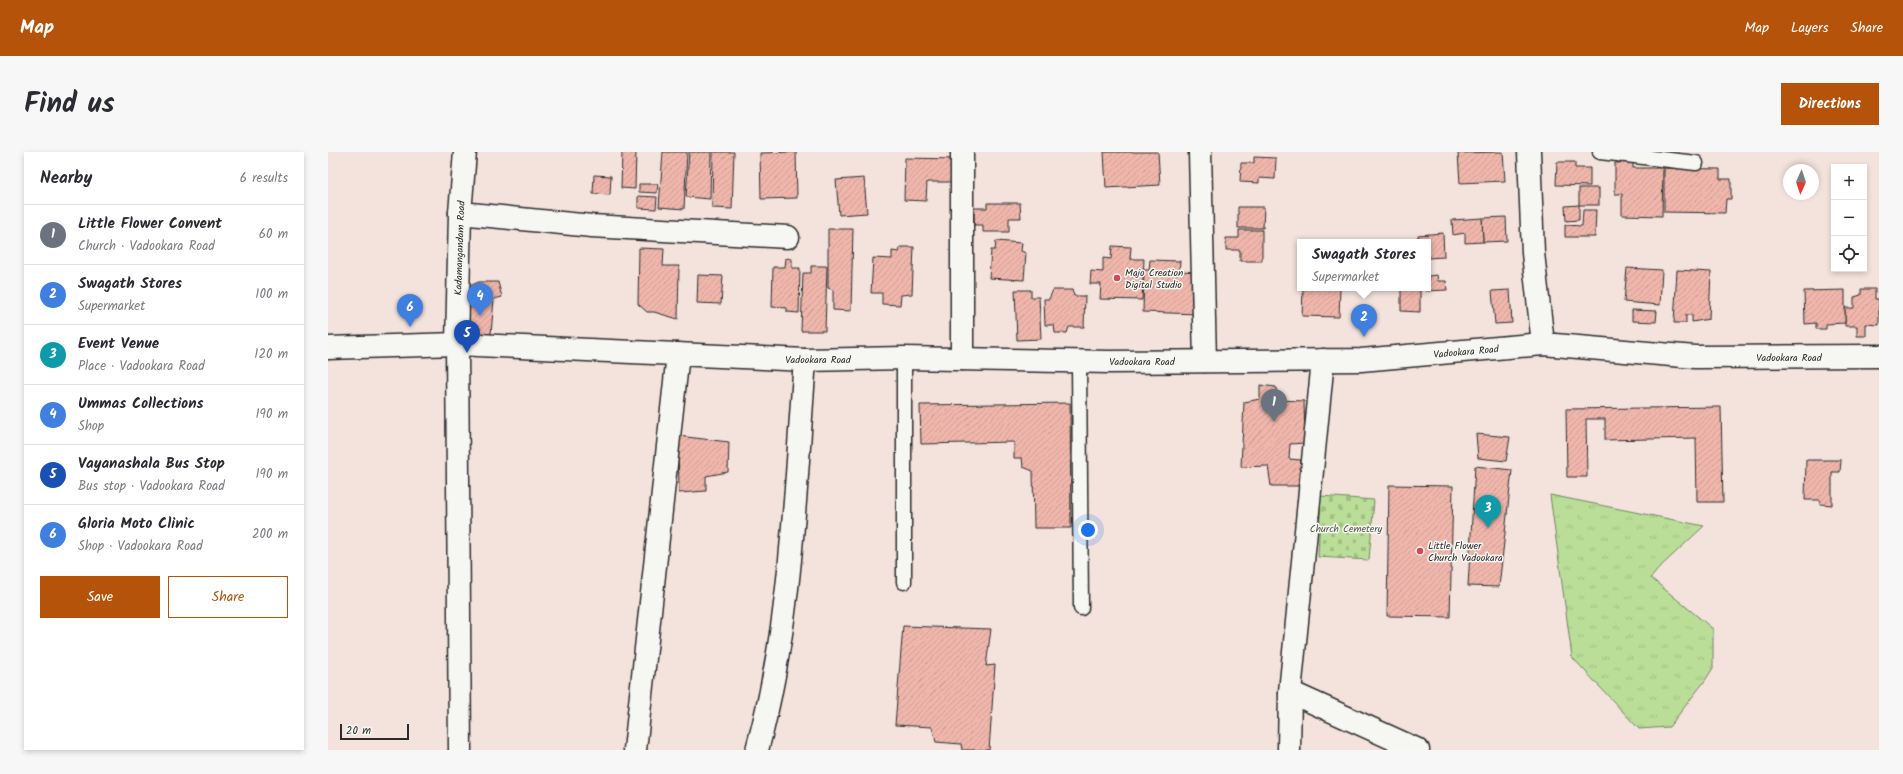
<!DOCTYPE html>
<meta charset="utf-8">
<style>
body{margin:0;font-family:Kalam,sans-serif;background:#f7f7f7;color:#2b2b33}
.controls{position:absolute;right:12px;top:12px;display:grid;overflow:hidden;border-radius:0px;box-shadow:0 2px 6px #0003}
.controls button{width:36px;height:36px;display:grid;place-items:center;padding:0;border:0;border-bottom:1px solid #e1e1e2;background:#fff;color:#2b2b33;font:20px sans-serif}
.compass{position:absolute;left:1455px;top:12px;width:36px;height:36px;border-radius:50%;background:#fff;box-shadow:0 2px 6px #0003;rotate:183deg}
.scale{position:absolute;left:12px;bottom:10px;width:69px;box-sizing:border-box;padding-left:4px;border:2px solid #2b2b2b;border-top:0;font-size:11px;line-height:14px;white-space:nowrap;color:#2b2b2b;-webkit-text-stroke:3px #f6f6f2;paint-order:stroke}
.you{position:absolute;left:760px;top:378px;width:14px;height:14px;margin:-10px;border:3px solid #fff;border-radius:50%;background:#1a73e8;box-shadow:0 0 0 6px #1a73e833}
.badge{display:grid;place-items:center;width:26px;height:26px;border-radius:50%;background:#b45309;color:#fff;font-size:13px;font-weight:700}
.pin{position:absolute;translate:-50% -33px;filter:drop-shadow(0 1px 2px #0008)}
.pin::after{content:'';position:absolute;top:21px;width:14px;height:12px;background:inherit;clip-path:polygon(0 0,100% 0,50% 100%)}
.popup{position:absolute;left:969px;top:87px;width:134px;height:52px;box-sizing:border-box;display:grid;place-content:center;border-radius:0px;background:#fff;filter:drop-shadow(0 1px 3px #0005);font-size:13px;white-space:nowrap;color:#7c7c81}
.popup b{font-size:15px;color:#2b2b33}
.popup::after{content:'';position:absolute;left:50%;top:100%;margin-left:-8px;border:8px solid transparent;border-top-color:#fff}
.list{margin:0;padding:0;list-style:none}
h2{display:flex;justify-content:space-between;align-items:center;height:52px;margin:0;padding:0 16px;font-size:17px}
h2 small{font-size:13px;font-weight:400;color:#7c7c81}
.list li{display:grid;grid-template-columns:26px 1fr auto;gap:12px;align-items:center;box-sizing:border-box;height:60px;padding:0 16px;border-top:1px solid #e1e1e2}
.list b{display:block;font-size:15px;white-space:nowrap}
.list p{margin:0;font-size:13px;white-space:nowrap;color:#7c7c81}
.list em{font-size:13px;font-style:normal;color:#7c7c81}
.actions{display:flex;gap:8px;padding:12px 16px}
.actions a{flex:1;padding:9px 0;border:1px solid #b45309;border-radius:0px;text-align:center;font-size:14px;color:#b45309}
.actions .main{background:#b45309;color:#fff}
.icon{flex:none;width:22px;height:22px;fill:none;stroke:currentColor;stroke-width:2;stroke-linecap:round;stroke-linejoin:round}
.map{position:relative;flex:none;width:1551px;height:598px;overflow:hidden;border-radius:0px}
header{display:flex;align-items:center;gap:24px;box-sizing:border-box;height:56px;padding:0 20px;background:#b45309;color:#fff}
header strong{font-size:19px}
nav{display:flex;gap:22px;margin-inline-start:auto;font-size:14px}
.intro{display:flex;align-items:center;justify-content:space-between;box-sizing:border-box;height:96px;padding:0 24px}
h1{margin:0;font-size:28px}
.button{padding:10px 18px;border-radius:0px;background:#b45309;color:#fff;font-size:14px;font-weight:700}
main{display:flex;gap:24px;padding:0 24px}
aside{flex:1;background:#fff;border-radius:0px;box-shadow:0 2px 6px #0003}
.map>svg:first-child{display:block}
.cemetery{fill:url(#cemetery-stones);stroke:#728462}
.park{fill:url(#park-tufts);stroke:#728462}
.building{fill:url(#building-hatch);stroke:#2b2b2b}
.lines{fill:none;stroke-linecap:round;stroke-linejoin:round}
.service-casing{stroke:#2b2b2b;stroke-width:17}
.minor-casing{stroke:#2b2b2b;stroke-width:25}
.tertiary-casing{stroke:#2b2b2b;stroke-width:25}
.service{stroke:#f6f6f2;stroke-width:14}
.minor{stroke:#f6f6f2;stroke-width:22}
.tertiary{stroke:#f6f6f2;stroke-width:22}
.poi-dot{fill:#d1495b;stroke:#f6f6f2;stroke-width:1.5}
.labels{text-anchor:middle;stroke-width:3;stroke-linejoin:round;paint-order:stroke}
.street-label{font-size:10px;fill:#2b2b2b;stroke:#f6f6f2}
.poi-label{font-size:10px;fill:#2b2b2b;stroke:#f6f6f2;text-anchor:start}
.park-label{font-size:10px;fill:#4f5846;stroke:#f6f6f2}
</style>
<header>
<strong>Map</strong>
<nav><a>Map</a><a>Layers</a><a>Share</a></nav>
</header>
<div class="intro"><h1>Find us</h1><a class="button">Directions</a></div>
<main>
<aside>
<h2>Nearby<small>6 results</small></h2>
<ul class="list">
<li><span class="badge" style="background:#6b7280">1</span><div><b>Little Flower Convent</b><p>Church · Vadookara Road</p></div><em>60 m</em></li>
<li><span class="badge" style="background:#3f7fe0">2</span><div><b>Swagath Stores</b><p>Supermarket</p></div><em>100 m</em></li>
<li><span class="badge" style="background:#0f9aa8">3</span><div><b>Event Venue</b><p>Place · Vadookara Road</p></div><em>120 m</em></li>
<li><span class="badge" style="background:#3f7fe0">4</span><div><b>Ummas Collections</b><p>Shop</p></div><em>190 m</em></li>
<li><span class="badge" style="background:#1a4fb4">5</span><div><b>Vayanashala Bus Stop</b><p>Bus stop · Vadookara Road</p></div><em>190 m</em></li>
<li><span class="badge" style="background:#3f7fe0">6</span><div><b>Gloria Moto Clinic</b><p>Shop · Vadookara Road</p></div><em>200 m</em></li>
</ul>
<div class="actions"><a class="main">Save</a><a>Share</a></div>
</aside>
<div class="map">
<svg width="1551" height="598" viewBox="0 0 1551 598">
<defs>
<pattern id="cemetery-stones" width="16" height="16" patternUnits="userSpaceOnUse"><rect width="16" height="16" fill="#bade98"/><path d="M2 7V4a2 2 0 0 1 4 0v3zM10 15v-3a2 2 0 0 1 4 0v3z" fill="#a0bf83"/></pattern>
<pattern id="park-tufts" width="24" height="20" patternUnits="userSpaceOnUse"><rect width="24" height="20" fill="#bade98"/><path d="M3 7l-1-3M5 7V3M7 7l1-3M15 17l-1-3M17 17v-4M19 17l1-3" fill="none" stroke="#a0bf83"/></pattern>
<pattern id="building-hatch" width="6" height="6" patternUnits="userSpaceOnUse"><rect width="6" height="6" fill="#f0b6ac"/><path d="M-1 1l2-2M0 6l6-6M5 7l2-2" fill="none" stroke="#ce9d94"/></pattern>
</defs>
<rect width="100%" height="100%" fill="#f4e3dd"/>
<filter id="ink" filterUnits="userSpaceOnUse"><feTurbulence type="fractalNoise" baseFrequency=".025" numOctaves="2"/><feDisplacementMap in="SourceGraphic" scale="8" xChannelSelector="R" yChannelSelector="G"/><feConvolveMatrix kernelMatrix="1 2 1 2 8 2 1 2 1" color-interpolation-filters="sRGB"/></filter>
<g filter="url(#ink)">
<polygon class="cemetery" points="993,344 1046,348 1041,408 990,405"/>
<polygon class="park" points="1222,343 1376,374 1332,415 1323,426 1385,477 1385,516 1376,530 1341,575 1311,577 1244,505"/>
<g class="building">
<polygon points="294,0 308,0 307,37 293,36"/>
<polygon points="335,0 359,0 356,57 331,55"/>
<polygon points="361,0 383,0 382,47 358,45"/>
<polygon points="385,0 406,0 404,57 384,56"/>
<polygon points="468,0 469,46 433,47 432,1"/>
<polygon points="776,0 830,0 832,33 778,36"/>
<polygon points="1175,0 1177,29 1132,31 1130,1"/>
<polygon points="926,5 948,6 947,27 931,26 931,31 912,30 913,11 926,11"/>
<polygon points="577,6 628,7 627,30 599,30 598,49 576,48"/>
<polygon points="1229,10 1247,10 1247,16 1262,16 1262,34 1228,33"/>
<polygon points="1305,10 1305,16 1335,16 1334,64 1294,63 1294,42 1287,42 1287,11"/>
<polygon points="1336,16 1392,17 1392,27 1403,27 1403,47 1398,47 1397,61 1336,60"/>
<polygon points="266,23 283,24 282,43 265,42"/>
<polygon points="536,26 539,61 511,63 508,28"/>
<polygon points="311,32 330,32 329,41 311,40"/>
<rect x="1251" y="36" width="20" height="17"/>
<polygon points="310,44 329,45 328,57 310,56"/>
<polygon points="659,51 692,51 693,66 681,66 681,80 655,80 655,73 646,73 646,56 659,56"/>
<polygon points="1251,53 1251,68 1238,69 1237,54"/>
<polygon points="910,55 936,55 935,76 910,76"/>
<polygon points="1255,58 1268,58 1267,85 1237,85 1237,73 1254,74"/>
<polygon points="1178,65 1179,89 1155,90 1154,66"/>
<polygon points="1154,66 1155,90 1137,91 1137,81 1125,83 1124,68"/>
<polygon points="500,77 525,77 523,159 505,158 505,138 500,136"/>
<polygon points="911,78 934,78 934,109 912,109 912,98 898,98 898,86 911,86"/>
<polygon points="1115,81 1116,105 1100,106 1100,90 1090,90 1090,83"/>
<polygon points="668,89 694,91 693,99 698,101 696,128 661,126 663,98 667,98"/>
<polygon points="784,94 803,95 802,107 816,107 814,148 772,147 773,132 762,132 763,119 775,120 775,106 783,107"/>
<polygon points="572,95 586,95 584,142 573,143 572,153 554,152 554,141 543,141 545,106 564,107 564,99 571,100"/>
<polygon points="311,96 336,97 335,114 351,114 350,167 326,160 319,160 310,152"/>
<polygon points="458,106 464,107 464,116 472,116 471,161 459,160 459,156 444,155 445,115 457,115"/>
<polygon points="822,108 852,109 851,119 870,120 869,162 815,160 816,118 821,118"/>
<polygon points="483,114 499,114 497,179 473,179 475,121 483,121"/>
<polygon points="1299,116 1334,118 1332,153 1296,150"/>
<polygon points="1349,118 1383,120 1381,167 1364,170 1364,163 1358,163 1358,171 1346,171"/>
<polygon points="370,123 395,124 393,152 369,151"/>
<polygon points="1109,123 1110,129 1118,129 1119,138 1098,139 1098,136 1100,136 1100,124"/>
<polygon points="151,130 170,130 174,145 166,147 163,182 138,185 142,134"/>
<polygon points="975,136 1012,136 1011,165 974,164"/>
<polygon points="1073,136 1092,136 1092,160 1073,159"/>
<polygon points="1533,137 1547,137 1547,147 1551,147 1551,173 1538,172 1538,184 1529,184 1529,174 1517,174 1517,156 1526,156 1526,145 1533,143"/>
<polygon points="687,138 703,138 703,145 711,145 713,187 689,188"/>
<polygon points="725,138 744,138 746,144 757,144 756,175 741,175 739,181 727,181 726,173 717,173 716,147 721,147"/>
<polygon points="1182,138 1184,171 1167,172 1164,139"/>
<polygon points="1517,138 1517,171 1498,172 1498,177 1488,177 1488,171 1477,172 1476,139"/>
<polygon points="1304,158 1329,159 1328,170 1304,169"/>
<polygon points="932,233 948,235 949,248 976,249 977,291 962,292 961,307 973,308 970,334 943,334 940,314 913,315 916,250 932,247"/>
<polygon points="742,251 743,376 706,376 705,319 695,315 694,306 686,306 686,290 593,292 592,253"/>
<polygon points="1393,255 1395,350 1369,350 1368,286 1277,288 1277,267 1258,267 1259,325 1239,325 1238,257"/>
<polygon points="1148,282 1182,285 1178,309 1150,306"/>
<polygon points="350,284 401,290 400,320 378,324 378,339 351,341"/>
<polygon points="1478,308 1513,308 1512,320 1504,320 1504,353 1492,352 1492,348 1477,348"/>
<polygon points="1147,314 1184,318 1171,435 1140,434"/>
<polygon points="1061,333 1125,334 1122,465 1059,464"/>
<polygon points="575,474 663,477 658,514 667,513 661,598 634,598 633,592 608,590 604,575 567,573"/>
</g>
<g class="lines">
<g class="service-casing">
<g id="service">
<polyline points="1272,0 1368,11"/>
<polyline points="576,206 576,430"/>
<polyline points="751,209 753,456"/>
</g>
</g>
<g class="minor-casing">
<g id="minor">
<polyline points="872,0 877,209"/>
<polyline points="1201,0 1205,101 1215,192"/>
<polyline points="132,61 264,74 460,85"/>
<polyline points="634,207 634,0"/>
<polyline points="962,540 995,208"/>
<polyline points="132,598 129,192 132,61 137,0"/>
<polyline points="307,598 350,202"/>
<path d="M 429,598 C 464,471 467,339 477,208"/>
<polyline points="961,598 962,540 1090,598"/>
</g>
</g>
<g class="tertiary-casing">
<polyline id="tertiary" points="0,196 129,192 477,208 576,206 781,210 1033,208 1215,192 1367,205 1551,204"/>
</g>
<use href="#service" class="service"/>
<use href="#minor" class="minor"/>
<use href="#tertiary" class="tertiary"/>
</g>
</g>
<g class="poi-dot">
<circle cx="789" cy="126" r="4"/>
<circle cx="1092" cy="399" r="4"/>
</g>
<g class="labels">
<g class="street-label">
<text transform="translate(131 96) rotate(-88)" y="4">Kadamangandam Road</text>
<text transform="translate(1138 199) rotate(-5)" y="4">Vadookara Road</text>
<text x="1461" y="209">Vadookara Road</text>
<text x="490" y="211">Vadookara Road</text>
<text x="814" y="213">Vadookara Road</text>
</g>
<g class="poi-label">
<text x="797" y="124">Majo Creation<tspan x="797" dy="12">Digital Studio</tspan></text>
<text x="1100" y="397">Little Flower<tspan x="1100" dy="12">Church Vadookara</tspan></text>
</g>
<g class="park-label">
<text x="1018" y="380">Church Cemetery</text>
</g>
</g>
</svg>
<div class="controls">
<button>+</button>
<button>−</button>
<button><svg class="icon" aria-label="locate" viewBox="0 0 24 24"><circle cx="12" cy="12" r="6"/><path d="M12 2v4M12 18v4M2 12h4M18 12h4"/></svg></button>
</div>
<svg class="compass" viewBox="-18 -18 36 36"><path d="M0-13l5 13h-10z" fill="#e53935"/><path d="M0 13l5-13h-10z" fill="#7c7c81"/></svg>
<div class="scale">20 m</div>
<div class="you"></div>
<div class="pin badge" style="left:946px;top:270px;background:#6b7280">1</div>
<div class="pin badge" style="left:1036px;top:185px;background:#3f7fe0">2</div>
<div class="popup"><b>Swagath Stores</b>Supermarket</div>
<div class="pin badge" style="left:1160px;top:376px;background:#0f9aa8">3</div>
<div class="pin badge" style="left:152px;top:164px;background:#3f7fe0">4</div>
<div class="pin badge" style="left:139px;top:201px;background:#1a4fb4">5</div>
<div class="pin badge" style="left:82px;top:175px;background:#3f7fe0">6</div>
</div>
</main>
